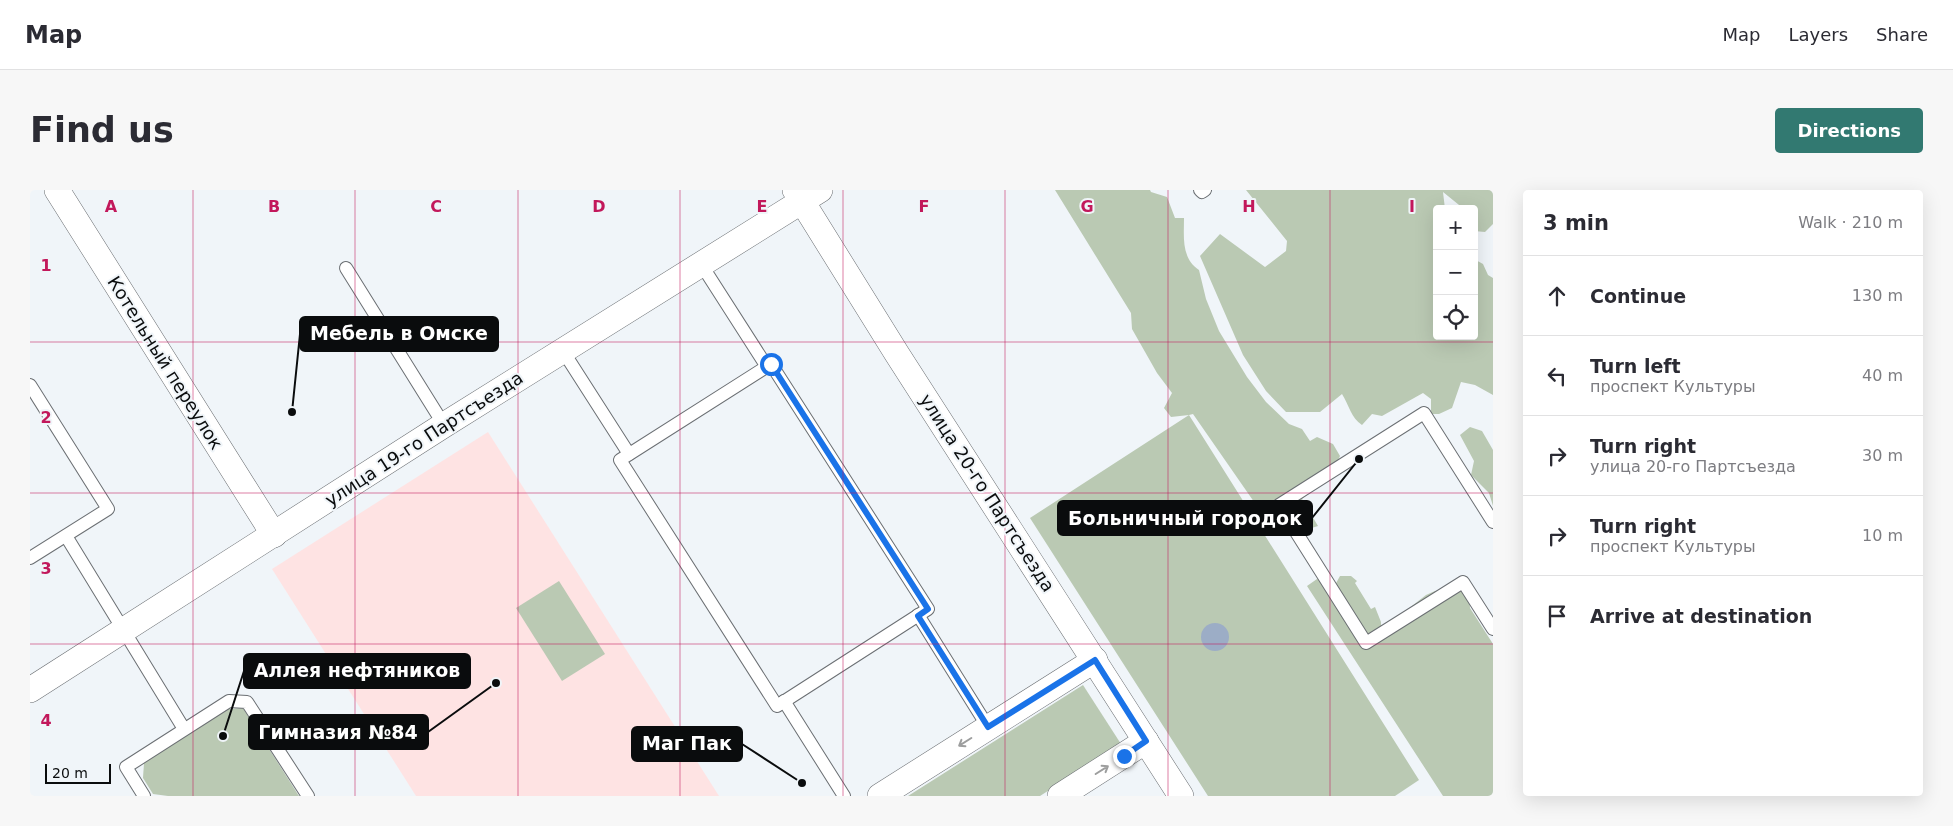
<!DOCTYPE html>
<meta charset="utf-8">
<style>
body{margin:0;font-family:"DejaVu Sans",sans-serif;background:#f7f7f7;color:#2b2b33}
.controls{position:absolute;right:15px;top:15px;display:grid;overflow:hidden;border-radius:5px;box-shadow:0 5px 20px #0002}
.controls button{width:45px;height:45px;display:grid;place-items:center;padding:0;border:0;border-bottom:1px solid #e1e1e2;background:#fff;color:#2b2b33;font:25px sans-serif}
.scale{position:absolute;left:15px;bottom:12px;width:66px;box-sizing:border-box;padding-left:5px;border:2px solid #0a0c0d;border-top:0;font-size:14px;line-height:18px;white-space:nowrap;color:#0a0c0d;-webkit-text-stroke:4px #f0f5f9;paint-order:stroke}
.stop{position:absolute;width:15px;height:15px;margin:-11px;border:4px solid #1a73e8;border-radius:50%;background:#fff}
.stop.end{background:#1a73e8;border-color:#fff;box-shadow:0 1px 5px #0008}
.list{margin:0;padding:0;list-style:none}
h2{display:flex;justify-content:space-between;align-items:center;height:65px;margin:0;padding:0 20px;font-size:21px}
h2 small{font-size:16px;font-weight:400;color:#7c7c81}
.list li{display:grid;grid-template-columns:32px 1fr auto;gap:15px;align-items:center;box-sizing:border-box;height:80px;padding:0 20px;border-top:1px solid #e1e1e2}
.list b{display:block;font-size:19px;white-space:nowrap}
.list p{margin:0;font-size:16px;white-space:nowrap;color:#7c7c81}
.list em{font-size:16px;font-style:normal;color:#7c7c81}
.icon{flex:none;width:28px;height:28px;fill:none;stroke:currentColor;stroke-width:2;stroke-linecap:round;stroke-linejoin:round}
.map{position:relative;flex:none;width:1463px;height:606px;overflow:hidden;border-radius:5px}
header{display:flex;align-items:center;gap:30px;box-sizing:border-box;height:70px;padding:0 25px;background:#fff;border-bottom:1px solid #e1e1e2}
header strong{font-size:24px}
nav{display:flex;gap:28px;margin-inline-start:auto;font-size:18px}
.intro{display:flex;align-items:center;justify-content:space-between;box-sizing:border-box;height:120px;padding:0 30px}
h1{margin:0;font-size:35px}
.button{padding:12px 22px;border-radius:5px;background:#327971;color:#fff;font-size:18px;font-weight:700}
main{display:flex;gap:30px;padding:0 30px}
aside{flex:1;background:#fff;border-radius:5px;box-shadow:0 5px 20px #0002}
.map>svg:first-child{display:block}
.education{fill:#fee3e3}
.green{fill:#bac9b3}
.water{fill:#9cadc6}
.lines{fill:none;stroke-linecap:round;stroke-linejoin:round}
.service-casing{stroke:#6b6f73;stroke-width:14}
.minor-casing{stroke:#6b6f73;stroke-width:26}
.service{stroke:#fff;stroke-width:12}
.minor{stroke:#fff;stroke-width:25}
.oneway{stroke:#9d9e9e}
.route{stroke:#1a73e8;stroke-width:6}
.grid{fill:none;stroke:#c2185b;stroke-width:1;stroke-opacity:0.55}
.labels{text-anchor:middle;stroke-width:4;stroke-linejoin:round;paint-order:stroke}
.street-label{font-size:18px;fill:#0a0c0d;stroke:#f0f5f9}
.grid-label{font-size:16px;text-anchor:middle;font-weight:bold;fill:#c2185b;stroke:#f0f5f9;stroke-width:4;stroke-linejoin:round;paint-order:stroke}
.leader{fill:none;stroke:#0a0c0d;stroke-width:2}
.callout-dot{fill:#0a0c0d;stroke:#f0f5f9;stroke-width:2}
.callout{fill:#0a0c0d;stroke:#0a0c0d;stroke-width:2}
.callout-label{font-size:19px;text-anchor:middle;font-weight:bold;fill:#fff}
</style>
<header>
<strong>Map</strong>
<nav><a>Map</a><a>Layers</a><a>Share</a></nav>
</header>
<div class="intro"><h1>Find us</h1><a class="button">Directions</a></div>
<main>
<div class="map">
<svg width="1463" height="606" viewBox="0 0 1463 606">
<rect width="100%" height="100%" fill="#f0f5f9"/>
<polygon class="education" points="458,242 689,606 386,606 242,379"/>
<g class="green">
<path d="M 1025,0 L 1120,0 L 1121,2 L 1137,7 L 1145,28 L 1154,28 C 1154,47 1151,68 1169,80 L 1176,109 L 1189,141 L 1217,187 L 1236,212 L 1259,234 L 1272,239 L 1280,251 L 1287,247 L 1303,254 L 1310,266 L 1301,286 L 1272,309 L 1288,336 L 1272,341 L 1257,342 L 1238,332 L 1163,224 L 1159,225 L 1389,590 L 1365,606 L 1178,606 L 1000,328 L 1159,225 L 1141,227 L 1134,218 L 1142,203 L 1127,183 L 1102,139 L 1101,123 Z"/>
<path d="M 1216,0 L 1463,0 L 1463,34 L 1455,42 L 1444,41 L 1444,19 L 1434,19 L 1413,2 L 1415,19 L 1407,19 L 1407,146 L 1444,146 L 1444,69 L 1453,74 L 1458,85 L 1463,88 L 1463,205 L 1445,195 L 1431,192 L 1422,218 L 1409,224 L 1401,224 L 1401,209 L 1393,203 L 1352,226 L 1342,224 L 1332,235 C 1321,228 1319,215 1312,204 L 1290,222 L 1256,222 L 1236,201 L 1213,165 L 1170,66 L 1190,44 L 1235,77 L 1256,61 L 1257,51 Z"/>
<polygon points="1440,237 1452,241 1463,260 1463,316 1459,303 1441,285 1444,271 1430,245"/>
<polygon points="1310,386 1321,386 1327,391 1325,393 1341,419 1345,417 1351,432 1351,435 1355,437 1396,405 1405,401 1433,396 1439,405 1440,418 1463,454 1463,606 1413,606 1277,396 1287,389 1305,395"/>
<polygon points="529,391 575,464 532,491 486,418"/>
<polygon points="1053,495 1091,554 1010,606 878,606"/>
<polygon points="213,518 269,606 138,606 123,604 113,588 114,573 197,519"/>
</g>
<circle class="water" cx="1185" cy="447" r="14"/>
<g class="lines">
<g class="service-casing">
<g id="service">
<polyline points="1170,0 1172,2 1175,0"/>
<polyline points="671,74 737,177"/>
<polyline points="316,78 414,235"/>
<polyline points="533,161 599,264"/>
<polygon points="741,174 898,419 747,516 590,270"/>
<polyline points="0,195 78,319 0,368"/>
<polyline points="1463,332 1394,223 1249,315 1336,453 1433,392 1463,439"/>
<polyline points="36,346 154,539"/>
<polyline points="888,425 958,537"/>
<polyline points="754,511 814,606"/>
<polyline points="114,606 96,577 199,511 217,512 278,606"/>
</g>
</g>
<g class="minor-casing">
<g id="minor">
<polyline points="27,0 244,345"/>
<polyline points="765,0 867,164 1151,606"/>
<polyline points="0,500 414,235 790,0"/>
<polyline points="850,606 1065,470"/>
<polyline points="1030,606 1116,551"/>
</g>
</g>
<use href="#service" class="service"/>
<use href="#minor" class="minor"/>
</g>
<defs><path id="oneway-shaft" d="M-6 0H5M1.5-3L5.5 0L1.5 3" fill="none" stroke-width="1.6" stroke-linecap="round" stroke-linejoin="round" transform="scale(1.25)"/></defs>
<g class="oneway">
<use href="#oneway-shaft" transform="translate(935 552) rotate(148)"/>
<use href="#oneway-shaft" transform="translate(1072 580) rotate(-32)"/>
</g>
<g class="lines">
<polyline class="route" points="741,174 898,419 888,426 958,537 1065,470 1116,551 1094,566"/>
</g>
<path class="grid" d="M 163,0 L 163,606M 325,0 L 325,606M 488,0 L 488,606M 650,0 L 650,606M 813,0 L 813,606M 975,0 L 975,606M 1138,0 L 1138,606M 1300,0 L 1300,606M 0,152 L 1463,152M 0,303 L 1463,303M 0,454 L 1463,454"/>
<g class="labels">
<g class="street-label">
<text transform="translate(135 173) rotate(58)" y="6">Котельный переулок</text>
<text transform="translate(394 249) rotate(-33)" y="6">улица 19-го Партсъезда</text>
<text transform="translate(957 303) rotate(57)" y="6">улица 20-го Партсъезда</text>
</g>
</g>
<g class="grid-label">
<text x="81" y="22">A</text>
<text x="244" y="22">B</text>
<text x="406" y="22">C</text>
<text x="569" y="22">D</text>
<text x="732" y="22">E</text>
<text x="894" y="22">F</text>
<text x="1057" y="22">G</text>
<text x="1219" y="22">H</text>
<text x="1382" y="22">I</text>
<text x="16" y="81">1</text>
<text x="16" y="233">2</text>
<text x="16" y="384">3</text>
<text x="16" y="536">4</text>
</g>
<path class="leader" d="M262 222L270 144M1329 269L1282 328M193 546L214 481M466 493L398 542M772 593L712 554"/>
<g class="callout-dot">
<circle cx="262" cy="222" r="5"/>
<circle cx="1329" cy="269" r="5"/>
<circle cx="193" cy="546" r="5"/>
<circle cx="466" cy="493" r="5"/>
<circle cx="772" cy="593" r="5"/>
</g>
<g class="callout">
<rect x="270" y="127" width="198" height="34" rx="5"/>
<rect x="1028" y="311" width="254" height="34" rx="5"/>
<rect x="214" y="464" width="226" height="34" rx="5"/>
<rect x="219" y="525" width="179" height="34" rx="5"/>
<rect x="602" y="537" width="110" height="34" rx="5"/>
</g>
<g class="callout-label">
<text x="369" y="150">Мебель в Омске</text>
<text x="1155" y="335">Больничный городок</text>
<text x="327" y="487">Аллея нефтяников</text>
<text x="308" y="549">Гимназия №84</text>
<text x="657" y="560">Маг Пак</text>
</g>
</svg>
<div class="controls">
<button>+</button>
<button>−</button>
<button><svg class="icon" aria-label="locate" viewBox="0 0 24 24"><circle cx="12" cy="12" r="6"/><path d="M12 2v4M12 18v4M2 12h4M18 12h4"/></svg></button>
</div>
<div class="scale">20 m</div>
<div class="stop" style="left:741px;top:174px"></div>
<div class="stop end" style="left:1094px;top:566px"></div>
</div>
<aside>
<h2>3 min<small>Walk · 210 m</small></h2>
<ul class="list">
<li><svg class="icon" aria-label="ahead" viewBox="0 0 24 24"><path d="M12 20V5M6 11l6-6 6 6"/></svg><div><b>Continue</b></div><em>130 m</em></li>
<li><svg class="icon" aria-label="left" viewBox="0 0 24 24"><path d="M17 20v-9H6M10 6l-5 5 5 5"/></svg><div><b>Turn left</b><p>проспект Культуры</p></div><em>40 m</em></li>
<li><svg class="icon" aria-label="right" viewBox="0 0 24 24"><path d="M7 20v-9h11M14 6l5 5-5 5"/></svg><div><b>Turn right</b><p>улица 20-го Партсъезда</p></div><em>30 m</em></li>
<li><svg class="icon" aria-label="right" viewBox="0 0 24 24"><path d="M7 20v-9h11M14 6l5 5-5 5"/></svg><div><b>Turn right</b><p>проспект Культуры</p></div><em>10 m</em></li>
<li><svg class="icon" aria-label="arrive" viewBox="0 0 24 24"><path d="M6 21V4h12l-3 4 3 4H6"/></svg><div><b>Arrive at destination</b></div></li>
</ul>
</aside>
</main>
